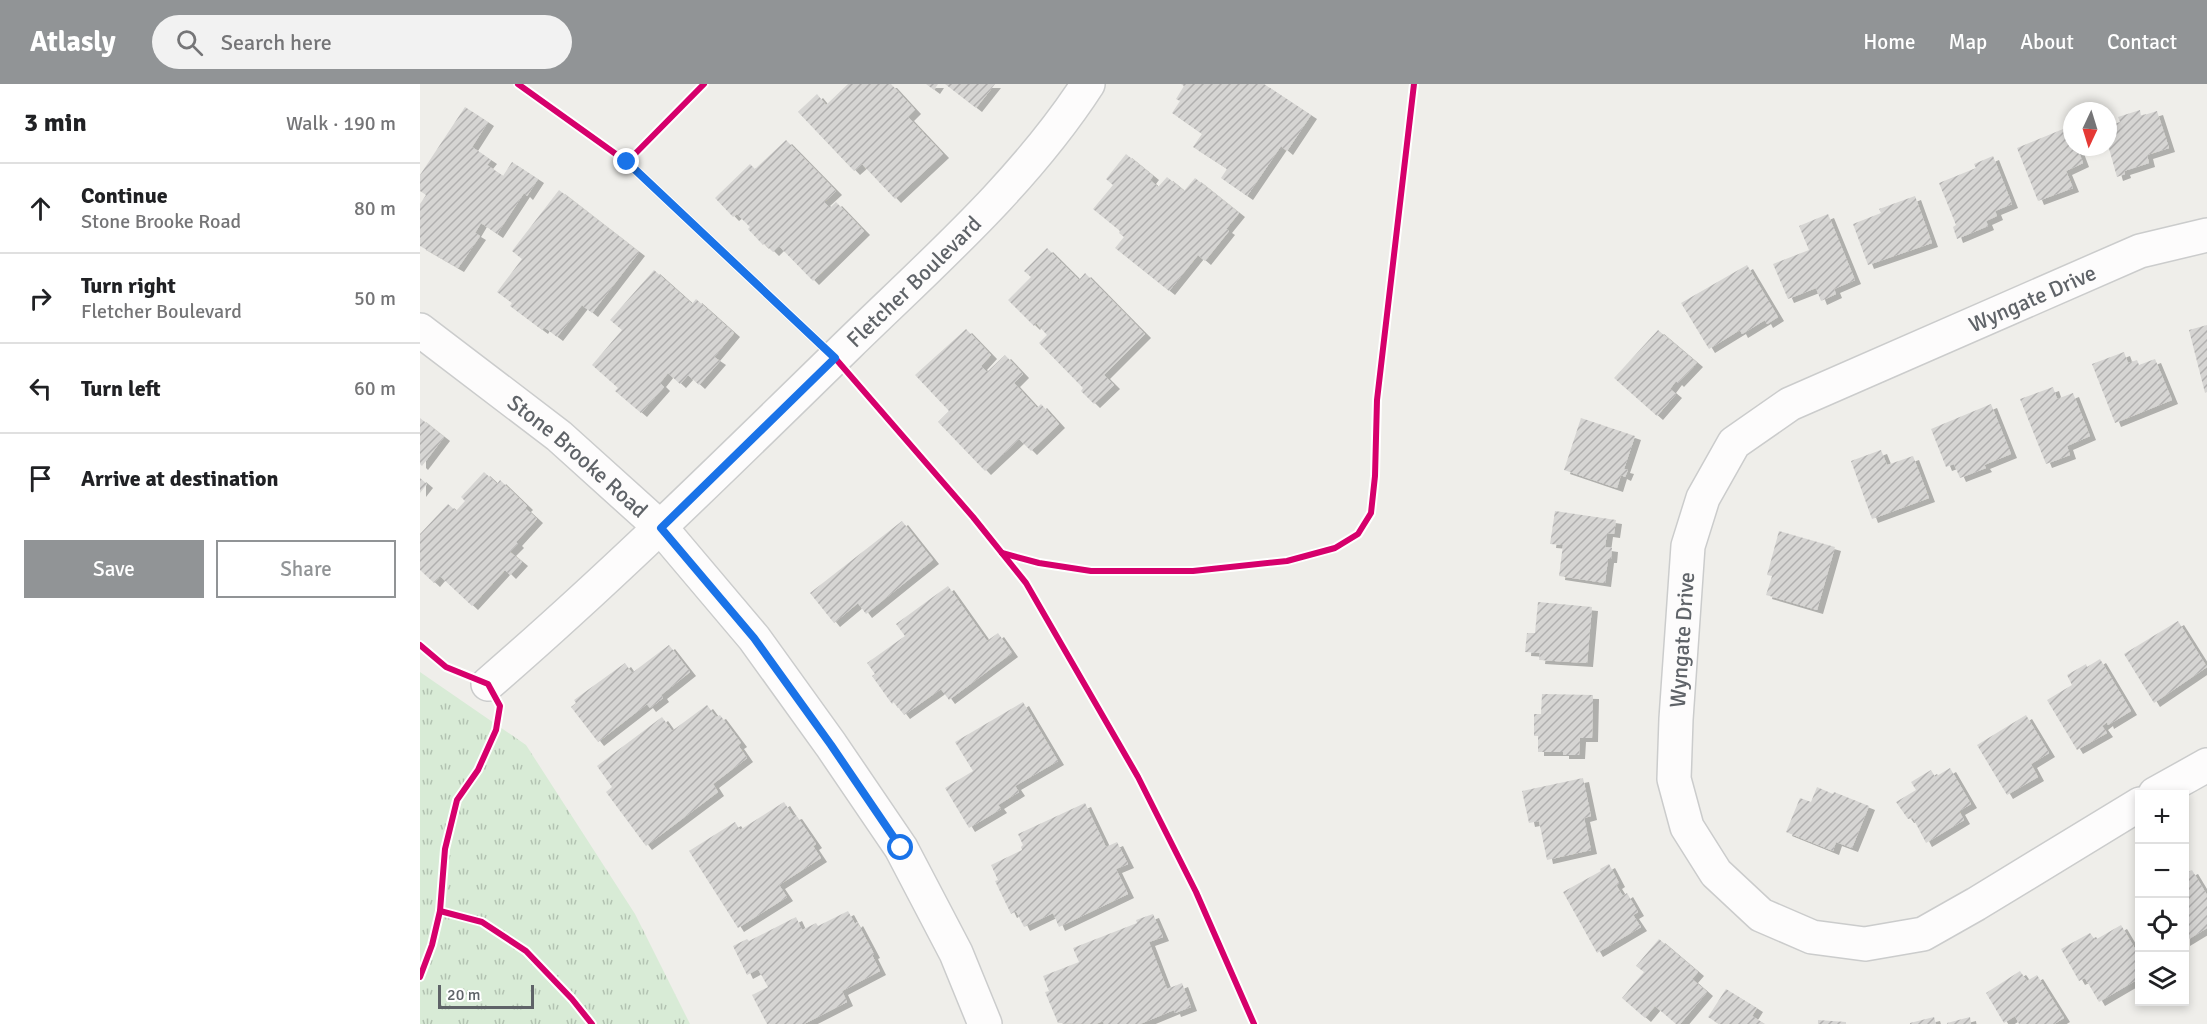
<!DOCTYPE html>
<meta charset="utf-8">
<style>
body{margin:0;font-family:Signika,sans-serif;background:#f2f2f2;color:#202124}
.controls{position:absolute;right:18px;bottom:18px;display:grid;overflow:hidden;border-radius:0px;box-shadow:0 3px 9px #0003}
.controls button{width:54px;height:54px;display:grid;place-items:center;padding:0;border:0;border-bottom:2px solid #e0e0e0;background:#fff;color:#202124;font:30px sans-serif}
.compass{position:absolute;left:1643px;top:18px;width:54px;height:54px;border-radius:50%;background:#fff;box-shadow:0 3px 9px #0003;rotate:184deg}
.scale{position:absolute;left:18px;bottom:15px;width:96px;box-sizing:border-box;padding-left:6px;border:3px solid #5f6368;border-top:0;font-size:16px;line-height:21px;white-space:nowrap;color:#5f6368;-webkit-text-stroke:4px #fff;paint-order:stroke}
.stop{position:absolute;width:18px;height:18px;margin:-14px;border:4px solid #1a73e8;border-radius:50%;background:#fff}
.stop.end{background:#1a73e8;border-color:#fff;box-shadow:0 2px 6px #0008}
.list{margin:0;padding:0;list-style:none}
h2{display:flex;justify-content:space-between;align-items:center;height:78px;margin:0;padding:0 24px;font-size:26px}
h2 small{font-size:20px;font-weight:400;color:#757577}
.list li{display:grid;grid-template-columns:39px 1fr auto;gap:18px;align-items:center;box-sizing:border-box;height:90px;padding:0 24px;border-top:2px solid #e0e0e0}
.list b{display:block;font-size:22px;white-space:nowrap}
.list p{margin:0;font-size:20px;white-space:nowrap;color:#757577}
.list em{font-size:20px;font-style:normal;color:#757577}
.actions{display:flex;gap:12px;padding:18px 24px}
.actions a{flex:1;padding:14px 0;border:2px solid #919496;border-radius:0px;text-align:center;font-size:21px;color:#919496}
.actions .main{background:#919496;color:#fff}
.icon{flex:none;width:33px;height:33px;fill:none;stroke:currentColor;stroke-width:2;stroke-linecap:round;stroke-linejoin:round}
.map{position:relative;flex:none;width:1787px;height:940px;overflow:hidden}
header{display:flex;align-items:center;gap:36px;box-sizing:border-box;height:84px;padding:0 30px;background:#919496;color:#fff}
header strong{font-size:28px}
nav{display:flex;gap:33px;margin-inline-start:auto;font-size:21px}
.search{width:420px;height:54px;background:#f2f2f2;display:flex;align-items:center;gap:15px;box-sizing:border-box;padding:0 21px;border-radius:33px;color:#757577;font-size:22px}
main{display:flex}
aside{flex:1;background:#fff}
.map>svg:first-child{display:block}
.park{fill:url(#park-tufts)}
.building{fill:url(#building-hatch);filter:url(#shadow)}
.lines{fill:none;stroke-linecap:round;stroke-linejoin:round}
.minor-casing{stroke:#cbcccc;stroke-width:36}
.minor{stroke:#fdfcfc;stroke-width:33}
.cycleway-casing{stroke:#fff;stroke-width:10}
.cycleway{stroke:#d6006c;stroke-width:6}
.route{stroke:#1a73e8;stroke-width:8}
.labels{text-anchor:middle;stroke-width:5;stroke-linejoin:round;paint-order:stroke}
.street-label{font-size:22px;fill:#5f6368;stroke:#fff}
</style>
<header>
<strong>Atlasly</strong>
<div class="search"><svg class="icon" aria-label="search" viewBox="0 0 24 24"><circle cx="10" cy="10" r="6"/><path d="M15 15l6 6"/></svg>Search here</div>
<nav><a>Home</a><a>Map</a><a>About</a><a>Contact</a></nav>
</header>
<main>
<aside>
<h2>3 min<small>Walk · 190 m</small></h2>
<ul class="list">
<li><svg class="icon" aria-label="ahead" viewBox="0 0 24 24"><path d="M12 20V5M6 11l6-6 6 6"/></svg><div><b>Continue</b><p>Stone Brooke Road</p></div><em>80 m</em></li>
<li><svg class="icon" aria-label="right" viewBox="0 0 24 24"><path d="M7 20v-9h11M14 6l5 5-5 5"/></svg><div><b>Turn right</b><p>Fletcher Boulevard</p></div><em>50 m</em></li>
<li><svg class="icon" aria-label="left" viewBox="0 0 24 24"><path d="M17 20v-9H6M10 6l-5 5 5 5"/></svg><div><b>Turn left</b></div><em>60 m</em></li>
<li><svg class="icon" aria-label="arrive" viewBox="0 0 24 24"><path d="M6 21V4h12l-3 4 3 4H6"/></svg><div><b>Arrive at destination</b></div></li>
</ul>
<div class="actions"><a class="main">Save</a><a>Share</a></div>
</aside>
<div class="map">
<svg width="1787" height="940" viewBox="0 0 1787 940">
<defs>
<pattern id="park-tufts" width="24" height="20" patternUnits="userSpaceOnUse" patternTransform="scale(1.5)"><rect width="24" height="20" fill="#d8ebd6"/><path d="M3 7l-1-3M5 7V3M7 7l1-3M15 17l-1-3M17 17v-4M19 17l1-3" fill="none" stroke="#b2c2b1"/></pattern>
<pattern id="building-hatch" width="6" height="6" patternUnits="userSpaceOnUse" patternTransform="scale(1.5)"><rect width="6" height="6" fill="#d6d5d3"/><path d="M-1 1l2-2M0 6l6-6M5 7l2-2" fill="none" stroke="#b1b0af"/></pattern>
<filter id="shadow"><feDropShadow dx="6" dy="4" stdDeviation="0" flood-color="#0004"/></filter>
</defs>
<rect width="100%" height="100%" fill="#efeeea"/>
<polygon class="park" points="0,588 106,661 215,830 270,940 0,940"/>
<g class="building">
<polygon points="428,0 471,0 495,26 488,33 523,70 475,115 442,80 434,87 378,28 397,10 406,21"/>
<polygon points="506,0 518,0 514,6"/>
<polygon points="525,0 575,0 556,24"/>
<polygon points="761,0 844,0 891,31 867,67 861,62 827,112 801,94 807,85 773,63 782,50 752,29 760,17 756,15 764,2"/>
<polygon points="45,23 68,38 52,63 71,76 67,81 83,92 92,78 118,95 107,112 104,109 77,150 61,139 55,149 60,152 38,184 0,162 0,120 6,111 0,107 0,91"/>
<polygon points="1720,26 1721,32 1737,27 1749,64 1727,71 1729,79 1704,87 1705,90 1697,93 1688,61 1688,42 1700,38 1698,33"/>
<polygon points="1648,43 1652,52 1652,63 1657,63 1663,79 1646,87 1653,104 1618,117 1597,64"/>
<polygon points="366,56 416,107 404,118 410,124 416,118 444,147 393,197 359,162 353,168 344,159 343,161 328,145 330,143 317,130 313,133 295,114 330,80 335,85"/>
<polygon points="706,70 733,92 730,96 738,103 747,93 764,107 775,94 819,129 806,145 809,147 785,177 778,171 749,207 695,164 704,153 699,149 700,147 673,125 693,101 686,95"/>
<polygon points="1573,72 1592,120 1575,127 1577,132 1566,137 1568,142 1537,155 1533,143 1536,141 1519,99 1556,84 1554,80"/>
<polygon points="139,106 219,168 172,229 162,221 137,253 124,243 122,246 90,222 92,219 77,208 102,175 92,167"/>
<polygon points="1495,112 1512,159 1448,181 1433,140 1461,129 1459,125"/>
<polygon points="1408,130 1435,196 1414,205 1416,210 1401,217 1396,204 1368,215 1353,180 1389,166 1379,142"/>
<polygon points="627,164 659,196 665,189 725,250 684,291 694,301 674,320 661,307 663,304 619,259 627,251 616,239 614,242 588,216 611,193 604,187"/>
<polygon points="1327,181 1358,233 1347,240 1345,236 1322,250 1320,246 1289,265 1261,219"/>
<polygon points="234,186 272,220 276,215 314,249 294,273 300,277 279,301 268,291 260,300 248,289 240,299 244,303 221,329 195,307 198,304 172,281 202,246 190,236"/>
<polygon points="1787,241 1787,308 1785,309 1769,246"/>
<polygon points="546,245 571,271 561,282 567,288 585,271 603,290 594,299 617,324 621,320 639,340 611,367 599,355 565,387 518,338 529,327 495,291"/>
<polygon points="1238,246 1277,279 1258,299 1256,297 1250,305 1256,310 1237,332 1194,294"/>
<polygon points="1704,268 1708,279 1717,276 1719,281 1735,275 1752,316 1695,339 1672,280"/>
<polygon points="1633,303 1637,315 1653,309 1670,352 1647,362 1650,371 1626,380 1600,315"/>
<polygon points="1571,320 1591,370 1564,381 1566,384 1540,394 1534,380 1526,383 1511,345"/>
<polygon points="0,334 24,353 2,382 0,380"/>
<polygon points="1161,334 1215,352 1204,385 1208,386 1205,393 1201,391 1197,404 1144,386"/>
<polygon points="1461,366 1467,381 1493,372 1509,414 1452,435 1431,377"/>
<polygon points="64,388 77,400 80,396 107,422 105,424 117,435 96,458 98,460 90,468 102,478 90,491 85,486 52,522 20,492 14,499 0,486 0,450 28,420 36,427 45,417 41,413"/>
<polygon points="0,394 7,400 0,409"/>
<polygon points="1135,427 1196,436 1194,450 1187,449 1185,463 1192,464 1191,475 1188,475 1185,499 1139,492 1143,461 1130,460"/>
<polygon points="482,437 513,476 446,530 438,519 414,539 390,509"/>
<polygon points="1359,447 1415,463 1397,526 1346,511 1352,492 1347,491"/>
<polygon points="528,502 567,557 578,549 592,569 529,616 521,605 484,631 474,618 472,620 452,592 455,590 447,579 485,552 476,540"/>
<polygon points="1118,518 1172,523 1167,579 1119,576 1120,569 1105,568 1107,549 1115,549"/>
<polygon points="1758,537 1787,583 1734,619 1704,570"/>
<polygon points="249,561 270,588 241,611 243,614 230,624 227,620 178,658 151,623 156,619 154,616 205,579 212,589"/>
<polygon points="1680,575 1711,627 1688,641 1687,638 1682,642 1687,649 1657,666 1627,616 1652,601 1647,591 1666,580 1667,583"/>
<polygon points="1122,610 1173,611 1172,654 1160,654 1159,671 1143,671 1143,668 1118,668 1118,652 1114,652 1114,630 1121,630"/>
<polygon points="603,618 638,677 595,702 599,708 578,721 581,725 549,744 525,704 553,687 535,658"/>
<polygon points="287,621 296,633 300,631 321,659 318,661 327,674 293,700 298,708 226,762 186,708 192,703 177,682 242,633 252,647"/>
<polygon points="1606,631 1629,669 1611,680 1618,693 1587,711 1557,661"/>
<polygon points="1530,684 1551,720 1539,727 1544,736 1506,759 1493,734 1488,735 1476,718 1496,706 1491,698 1511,686 1515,693"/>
<polygon points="1163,694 1171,732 1164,734 1171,766 1127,776 1119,737 1109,739 1102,707"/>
<polygon points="1397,703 1413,710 1414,708 1449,722 1432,764 1416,758 1413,767 1366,748 1380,714 1391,718"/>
<polygon points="364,718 373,732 376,731 396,760 393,762 401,774 359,801 367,813 318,844 269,767 315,738 320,746"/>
<polygon points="665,719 686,763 697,758 708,780 696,785 708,810 639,843 633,829 604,843 596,827 591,830 575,797 578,796 571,781 602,766 601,763 603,761 598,750"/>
<polygon points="1189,780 1199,799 1196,801 1203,812 1207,809 1218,828 1213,831 1221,843 1177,869 1143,808 1181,787 1180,785"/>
<polygon points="1772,786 1787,811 1787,844 1764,858 1764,790"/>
<polygon points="428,827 435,840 437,838 454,870 452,871 460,887 422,907 427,918 384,940 347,940 332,911 348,903 338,885 327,891 313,862 327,855 329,857 376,833 382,846 396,839 398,842"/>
<polygon points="733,830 743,853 729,858 747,905 762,899 771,923 755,929 754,926 720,940 684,940 683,937 676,940 638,939 625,908 629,907 623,892 659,878 653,864 717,839 716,836"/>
<polygon points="1701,841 1720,873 1720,894 1679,918 1665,894 1659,897 1641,865 1670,849 1675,856"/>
<polygon points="1239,855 1278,888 1272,895 1287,908 1260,940 1256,940 1235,922 1225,934 1202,914 1224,888 1216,882"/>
<polygon points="1600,887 1607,897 1617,891 1644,934 1634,940 1599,940 1595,932 1584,939 1566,909"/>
<polygon points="1306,905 1337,924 1332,932 1345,940 1299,940 1288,933"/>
<polygon points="1514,933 1516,940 1490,940 1490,939"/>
<polygon points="1550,933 1551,940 1527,940 1527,939"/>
<polygon points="1398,936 1426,938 1426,940 1398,940"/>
</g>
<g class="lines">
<g class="minor-casing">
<g id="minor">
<path id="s1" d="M 0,246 L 139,352 L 241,444 L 334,554 L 411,661 L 481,764 L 536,869 L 565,940"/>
<path id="s2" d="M 68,600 C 193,492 310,376 429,260 C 512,179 604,99 668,0"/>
<polyline points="1735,710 1787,681"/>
<path id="s3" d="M 1720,720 L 1556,820 L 1503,850 L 1445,860 L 1392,853 L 1341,831 L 1296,789 L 1267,743 L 1254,695 L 1256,635 L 1268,462 L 1283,414 L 1314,359 L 1370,320 L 1720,167 L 1787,151"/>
</g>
</g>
<use href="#minor" class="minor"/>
<g class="cycleway-casing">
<g id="cycleway">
<polyline points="98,0 207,78 415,274 553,433 606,499 718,693 776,808 834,940"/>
<polyline points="207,78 284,0"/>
<polyline points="582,469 619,479 671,487 773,487 867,477 915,464 938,450 951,429 955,392 957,316 994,0"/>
<polyline points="0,561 26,583 68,600 80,622 76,646 58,686 37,716 25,765 20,827 12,861 0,893"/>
<polyline points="20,827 62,838 106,867 152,915 172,940"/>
</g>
</g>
<use href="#cycleway" class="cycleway"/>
</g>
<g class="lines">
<polyline class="route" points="207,78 415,274 241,444 334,554 411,661 481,764"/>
</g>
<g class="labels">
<g class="street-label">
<text dy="8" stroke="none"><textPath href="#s2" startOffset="586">Fletcher Boulevard</textPath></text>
<text dy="8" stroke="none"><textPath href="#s3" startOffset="1266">Wyngate Drive</textPath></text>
<text dy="8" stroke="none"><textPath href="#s1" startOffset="202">Stone Brooke Road</textPath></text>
<text dy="8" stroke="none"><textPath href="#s3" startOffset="726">Wyngate Drive</textPath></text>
</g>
</g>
</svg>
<div class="controls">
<button>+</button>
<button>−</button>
<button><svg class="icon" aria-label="locate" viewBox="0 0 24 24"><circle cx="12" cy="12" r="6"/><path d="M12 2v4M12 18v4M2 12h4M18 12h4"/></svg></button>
<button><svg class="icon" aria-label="layers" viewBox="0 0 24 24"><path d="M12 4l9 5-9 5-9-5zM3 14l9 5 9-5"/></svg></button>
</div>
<svg class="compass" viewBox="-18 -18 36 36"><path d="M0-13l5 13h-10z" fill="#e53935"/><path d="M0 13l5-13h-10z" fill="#757577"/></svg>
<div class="scale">20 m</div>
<div class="stop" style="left:481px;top:764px"></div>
<div class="stop end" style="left:207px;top:78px"></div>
</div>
</main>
